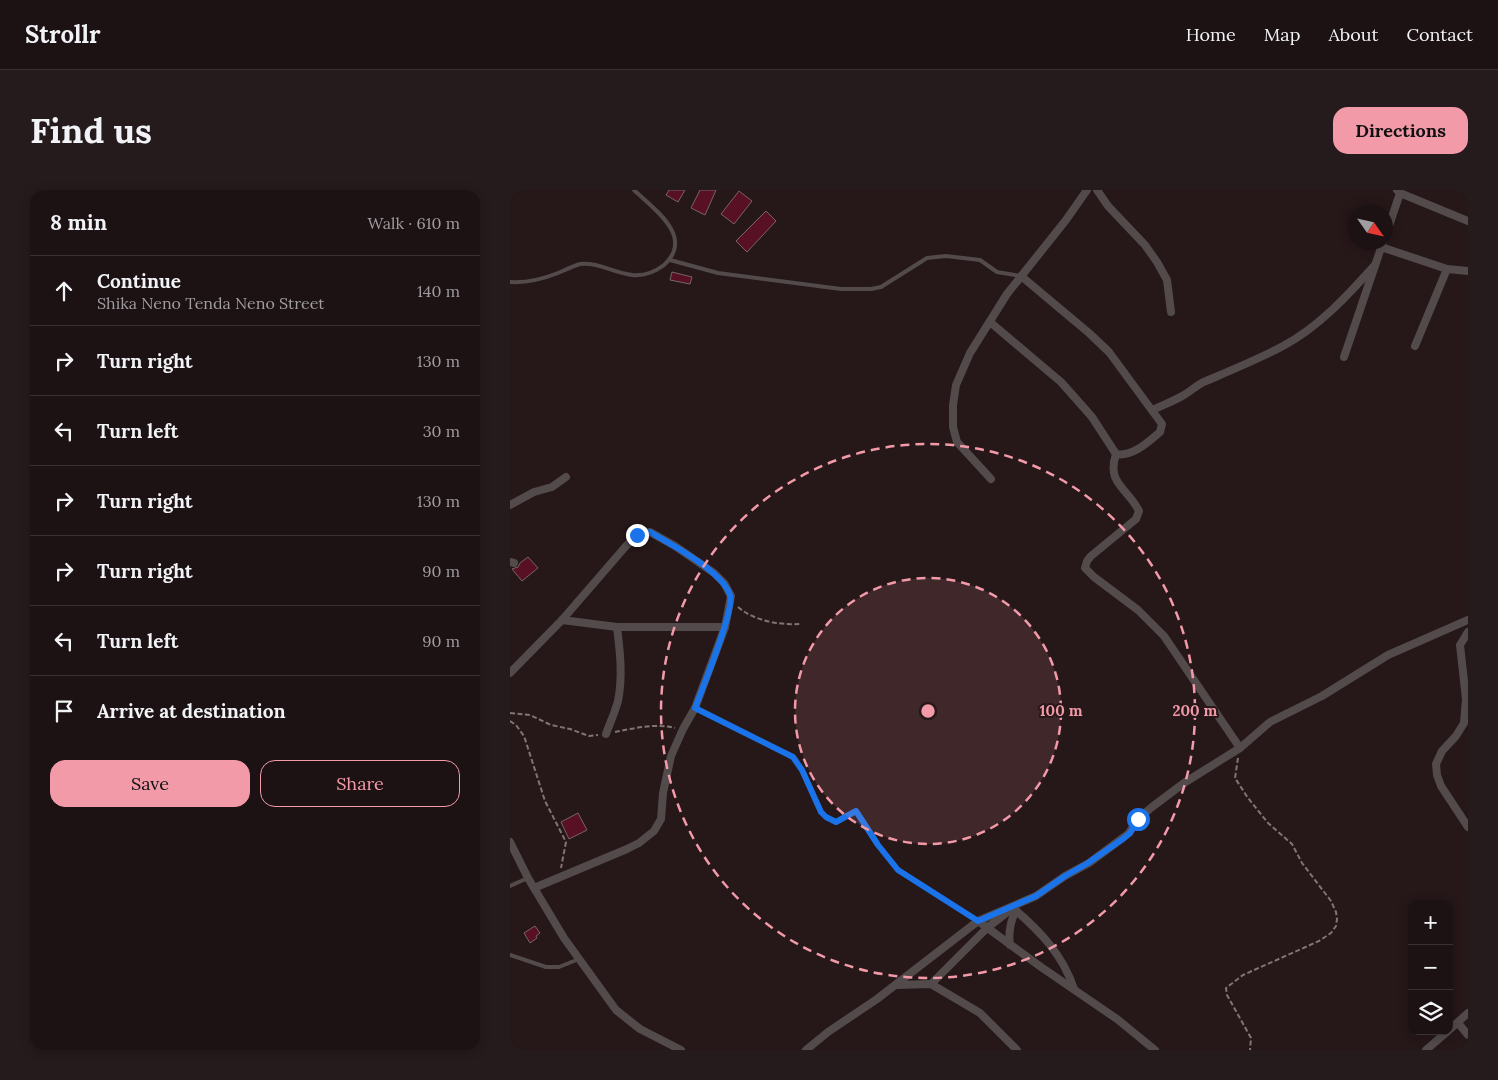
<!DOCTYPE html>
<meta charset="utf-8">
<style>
body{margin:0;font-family:Lora,serif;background:#251a1c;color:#f1f3f6}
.controls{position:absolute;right:15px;bottom:15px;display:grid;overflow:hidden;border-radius:10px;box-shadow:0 2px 12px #0003}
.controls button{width:45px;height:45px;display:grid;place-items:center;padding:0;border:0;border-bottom:1px solid #3a3133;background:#1c1113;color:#f1f3f6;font:25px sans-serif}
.compass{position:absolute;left:838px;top:15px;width:45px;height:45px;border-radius:50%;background:#1c1113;box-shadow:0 2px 12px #0003;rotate:124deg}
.stop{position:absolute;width:15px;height:15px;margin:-11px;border:4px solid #1a73e8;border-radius:50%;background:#fff}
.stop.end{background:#1a73e8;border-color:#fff;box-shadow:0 1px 5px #0008}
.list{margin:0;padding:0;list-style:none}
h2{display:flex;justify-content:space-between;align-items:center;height:65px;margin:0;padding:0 20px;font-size:21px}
h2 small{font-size:16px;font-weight:400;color:#a09da0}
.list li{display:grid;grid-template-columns:32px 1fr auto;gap:15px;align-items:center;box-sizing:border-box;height:70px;padding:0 20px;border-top:1px solid #3a3133}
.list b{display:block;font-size:19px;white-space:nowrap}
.list p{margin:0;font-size:16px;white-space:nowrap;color:#a09da0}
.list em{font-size:16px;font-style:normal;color:#a09da0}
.actions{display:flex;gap:10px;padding:15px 20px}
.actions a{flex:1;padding:11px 0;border:1px solid #f39aa9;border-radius:15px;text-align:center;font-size:18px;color:#f39aa9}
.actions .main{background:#f39aa9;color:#111}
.icon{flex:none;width:28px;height:28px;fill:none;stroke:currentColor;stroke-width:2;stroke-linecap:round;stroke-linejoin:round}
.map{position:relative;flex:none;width:958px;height:860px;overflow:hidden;border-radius:15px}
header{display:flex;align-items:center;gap:30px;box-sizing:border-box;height:70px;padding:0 25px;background:#1c1113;border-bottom:1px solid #3a3133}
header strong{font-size:24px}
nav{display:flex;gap:28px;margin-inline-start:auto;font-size:18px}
.intro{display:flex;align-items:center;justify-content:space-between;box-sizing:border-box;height:120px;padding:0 30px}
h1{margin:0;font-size:35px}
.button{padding:12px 22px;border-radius:15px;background:#f39aa9;color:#111;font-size:18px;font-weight:700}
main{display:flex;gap:30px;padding:0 30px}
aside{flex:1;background:#1c1113;border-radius:15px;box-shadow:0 2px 12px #0003}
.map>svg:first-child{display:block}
.building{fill:#571024;stroke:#776567}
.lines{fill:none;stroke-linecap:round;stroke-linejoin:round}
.path{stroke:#817475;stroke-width:2;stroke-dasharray:5 2.5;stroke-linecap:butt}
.lane{stroke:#524a4b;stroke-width:4}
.street{stroke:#524a4b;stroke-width:8}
.route{stroke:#1a73e8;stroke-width:6}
.ring{fill:none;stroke:#f39aa9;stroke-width:2.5;stroke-dasharray:9 6}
.centre{fill:#f39aa9;stroke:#261719;stroke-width:2.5}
.ring-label{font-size:15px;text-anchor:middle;font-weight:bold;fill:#f39aa9;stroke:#261719;stroke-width:4;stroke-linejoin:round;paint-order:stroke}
</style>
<header>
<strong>Strollr</strong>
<nav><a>Home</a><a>Map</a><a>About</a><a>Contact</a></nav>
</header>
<div class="intro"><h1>Find us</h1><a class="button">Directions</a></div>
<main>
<aside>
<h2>8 min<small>Walk · 610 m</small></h2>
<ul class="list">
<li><svg class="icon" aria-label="ahead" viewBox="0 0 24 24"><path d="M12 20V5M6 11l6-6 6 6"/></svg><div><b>Continue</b><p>Shika Neno Tenda Neno Street</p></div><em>140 m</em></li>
<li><svg class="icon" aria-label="right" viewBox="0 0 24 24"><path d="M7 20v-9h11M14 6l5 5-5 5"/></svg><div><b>Turn right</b></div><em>130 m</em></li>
<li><svg class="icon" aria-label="left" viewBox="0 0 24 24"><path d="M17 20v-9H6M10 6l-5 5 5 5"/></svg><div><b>Turn left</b></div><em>30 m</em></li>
<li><svg class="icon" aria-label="right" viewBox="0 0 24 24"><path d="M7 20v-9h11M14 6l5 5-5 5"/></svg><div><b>Turn right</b></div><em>130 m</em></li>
<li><svg class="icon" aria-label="right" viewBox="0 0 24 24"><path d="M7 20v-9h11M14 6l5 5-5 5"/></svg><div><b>Turn right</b></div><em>90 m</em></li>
<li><svg class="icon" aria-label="left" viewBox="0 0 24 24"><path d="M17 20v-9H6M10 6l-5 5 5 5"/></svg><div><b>Turn left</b></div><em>90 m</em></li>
<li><svg class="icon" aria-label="arrive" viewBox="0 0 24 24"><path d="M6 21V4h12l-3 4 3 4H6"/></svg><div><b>Arrive at destination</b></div></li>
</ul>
<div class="actions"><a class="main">Save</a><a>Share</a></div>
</aside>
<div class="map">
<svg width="958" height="860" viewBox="0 0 958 860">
<rect width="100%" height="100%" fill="#261719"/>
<g class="building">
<polygon points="159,0 175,0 168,12 156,5"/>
<polygon points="190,0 206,0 195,25 181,18"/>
<polygon points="229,1 242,11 224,34 211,24"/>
<polygon points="256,21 266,31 237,62 226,51"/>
<polygon points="162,82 182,87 180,94 160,90"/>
<polygon points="18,367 28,378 12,391 2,379 8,377 10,373"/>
<polygon points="68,623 77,640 59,649 51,632"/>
<polygon points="25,736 30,743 26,746 27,748 20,753 14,743"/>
</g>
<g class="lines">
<g class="path">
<path d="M 228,417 C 244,431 269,435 290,434"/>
<polyline points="191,521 283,567 292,580 311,622 316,627 326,632 346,621 368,655 388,680 461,727"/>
<polyline points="0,523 20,525 41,535 60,539 79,546 88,545"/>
<polyline points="0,531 6,535 14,546 35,611 56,652 51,678"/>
<path d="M 105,542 C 124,538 147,533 165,538"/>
<polyline points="728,568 725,588 738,608 758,633 782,654 792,673 821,711 826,722 827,729 826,736 821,743 809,751 733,785 716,798 717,805 741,848 740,860"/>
</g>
<g class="lane">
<polyline points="160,70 208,83 331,99 361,99 371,97 417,68 436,66 470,70 487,82 511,86"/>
<path d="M 0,92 C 17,93 33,89 48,83 C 55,80 63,76 70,74 C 88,72 104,83 122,85 C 133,86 145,82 154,75 C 185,47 144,19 124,0"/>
<polyline points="0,696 18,688"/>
<polyline points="0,765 36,777 49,777 69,769"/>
</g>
<g class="street">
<polyline points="587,0 598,16 635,55 647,72 657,90 661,122"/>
<polyline points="887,0 890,3 958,31"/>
<polyline points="876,45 890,3"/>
<polyline points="871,57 937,79 958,81"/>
<path d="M 480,132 L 551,192 L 582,227 L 606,264 C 623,267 638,252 650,242 L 652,234 L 599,162 L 579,143 L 511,86"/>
<polyline points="905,156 937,79"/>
<polyline points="834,167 873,52"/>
<path d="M 642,220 C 653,215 664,211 674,205 C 681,201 688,194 696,191 C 722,180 749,169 773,156 C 809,137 838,105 865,75"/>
<path d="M 606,264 C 596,294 618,298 629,321 L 626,329 L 581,366 L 577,371 L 575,378 L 584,387 L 628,420 L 654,446 L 730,558"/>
<polyline points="481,289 447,252 443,237 443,215 446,195 460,163 497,104 556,30 577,0"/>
<polyline points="0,315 24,302 42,297 56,287"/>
<polyline points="0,372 4,373"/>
<polyline points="52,430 107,437 215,437"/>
<polyline points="958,442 950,455 956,509 954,533 946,546 932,561 926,574 927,585 931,596 958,637"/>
<polyline points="0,483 52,430 116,356 127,345 140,342 165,356 204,383 214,393 221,406 215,437 185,518 173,539 161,566 153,603 151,629 144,641 129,653 117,659 24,698"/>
<path d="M 96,544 C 100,533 105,522 108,511 C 113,487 110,461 107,437"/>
<polyline points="0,652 18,688 54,748 106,820 130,839 171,860"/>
<path d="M 503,718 C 530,741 553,765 564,799"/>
<polyline points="468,731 531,777 607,829 645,860"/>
<path d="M 500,755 C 498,742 500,732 506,720"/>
<polyline points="421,794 477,738 500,720"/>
<polyline points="386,795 421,794 470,823 507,860"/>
<polyline points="948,833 958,845"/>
<polyline points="939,840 958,823"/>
<polyline points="296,860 318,842 367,809 468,731 526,706 555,686 579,673 614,647 619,643 628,629 642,617 674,593 730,558 760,532 812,506 878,465 958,430"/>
<polyline points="916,860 938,841"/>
</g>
</g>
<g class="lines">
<path class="route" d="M 127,345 L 140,342 C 161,354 213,382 220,405 C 225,420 192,499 185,518 L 283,567 L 292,580 L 311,622 L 316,627 L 326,632 L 346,621 L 368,655 L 388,680 L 468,731 L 526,706 L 555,686 L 578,673 L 614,648 L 620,643 L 628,629"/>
</g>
<circle cx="418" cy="521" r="133" fill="#f39aa9" fill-opacity=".12"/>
<g class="ring">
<circle cx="418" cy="521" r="133"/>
<circle cx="418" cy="521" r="267"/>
</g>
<circle cx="418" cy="521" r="8" class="centre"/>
<g class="ring-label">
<text x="551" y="526">100 m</text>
<text x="685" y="526">200 m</text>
</g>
</svg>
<div class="controls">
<button>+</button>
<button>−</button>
<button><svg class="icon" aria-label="layers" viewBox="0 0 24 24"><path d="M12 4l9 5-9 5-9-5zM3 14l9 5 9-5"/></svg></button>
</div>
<svg class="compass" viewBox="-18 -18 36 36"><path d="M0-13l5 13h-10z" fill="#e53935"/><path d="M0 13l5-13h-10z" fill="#a09da0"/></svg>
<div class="stop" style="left:628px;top:629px"></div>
<div class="stop end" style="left:127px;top:345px"></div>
</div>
</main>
